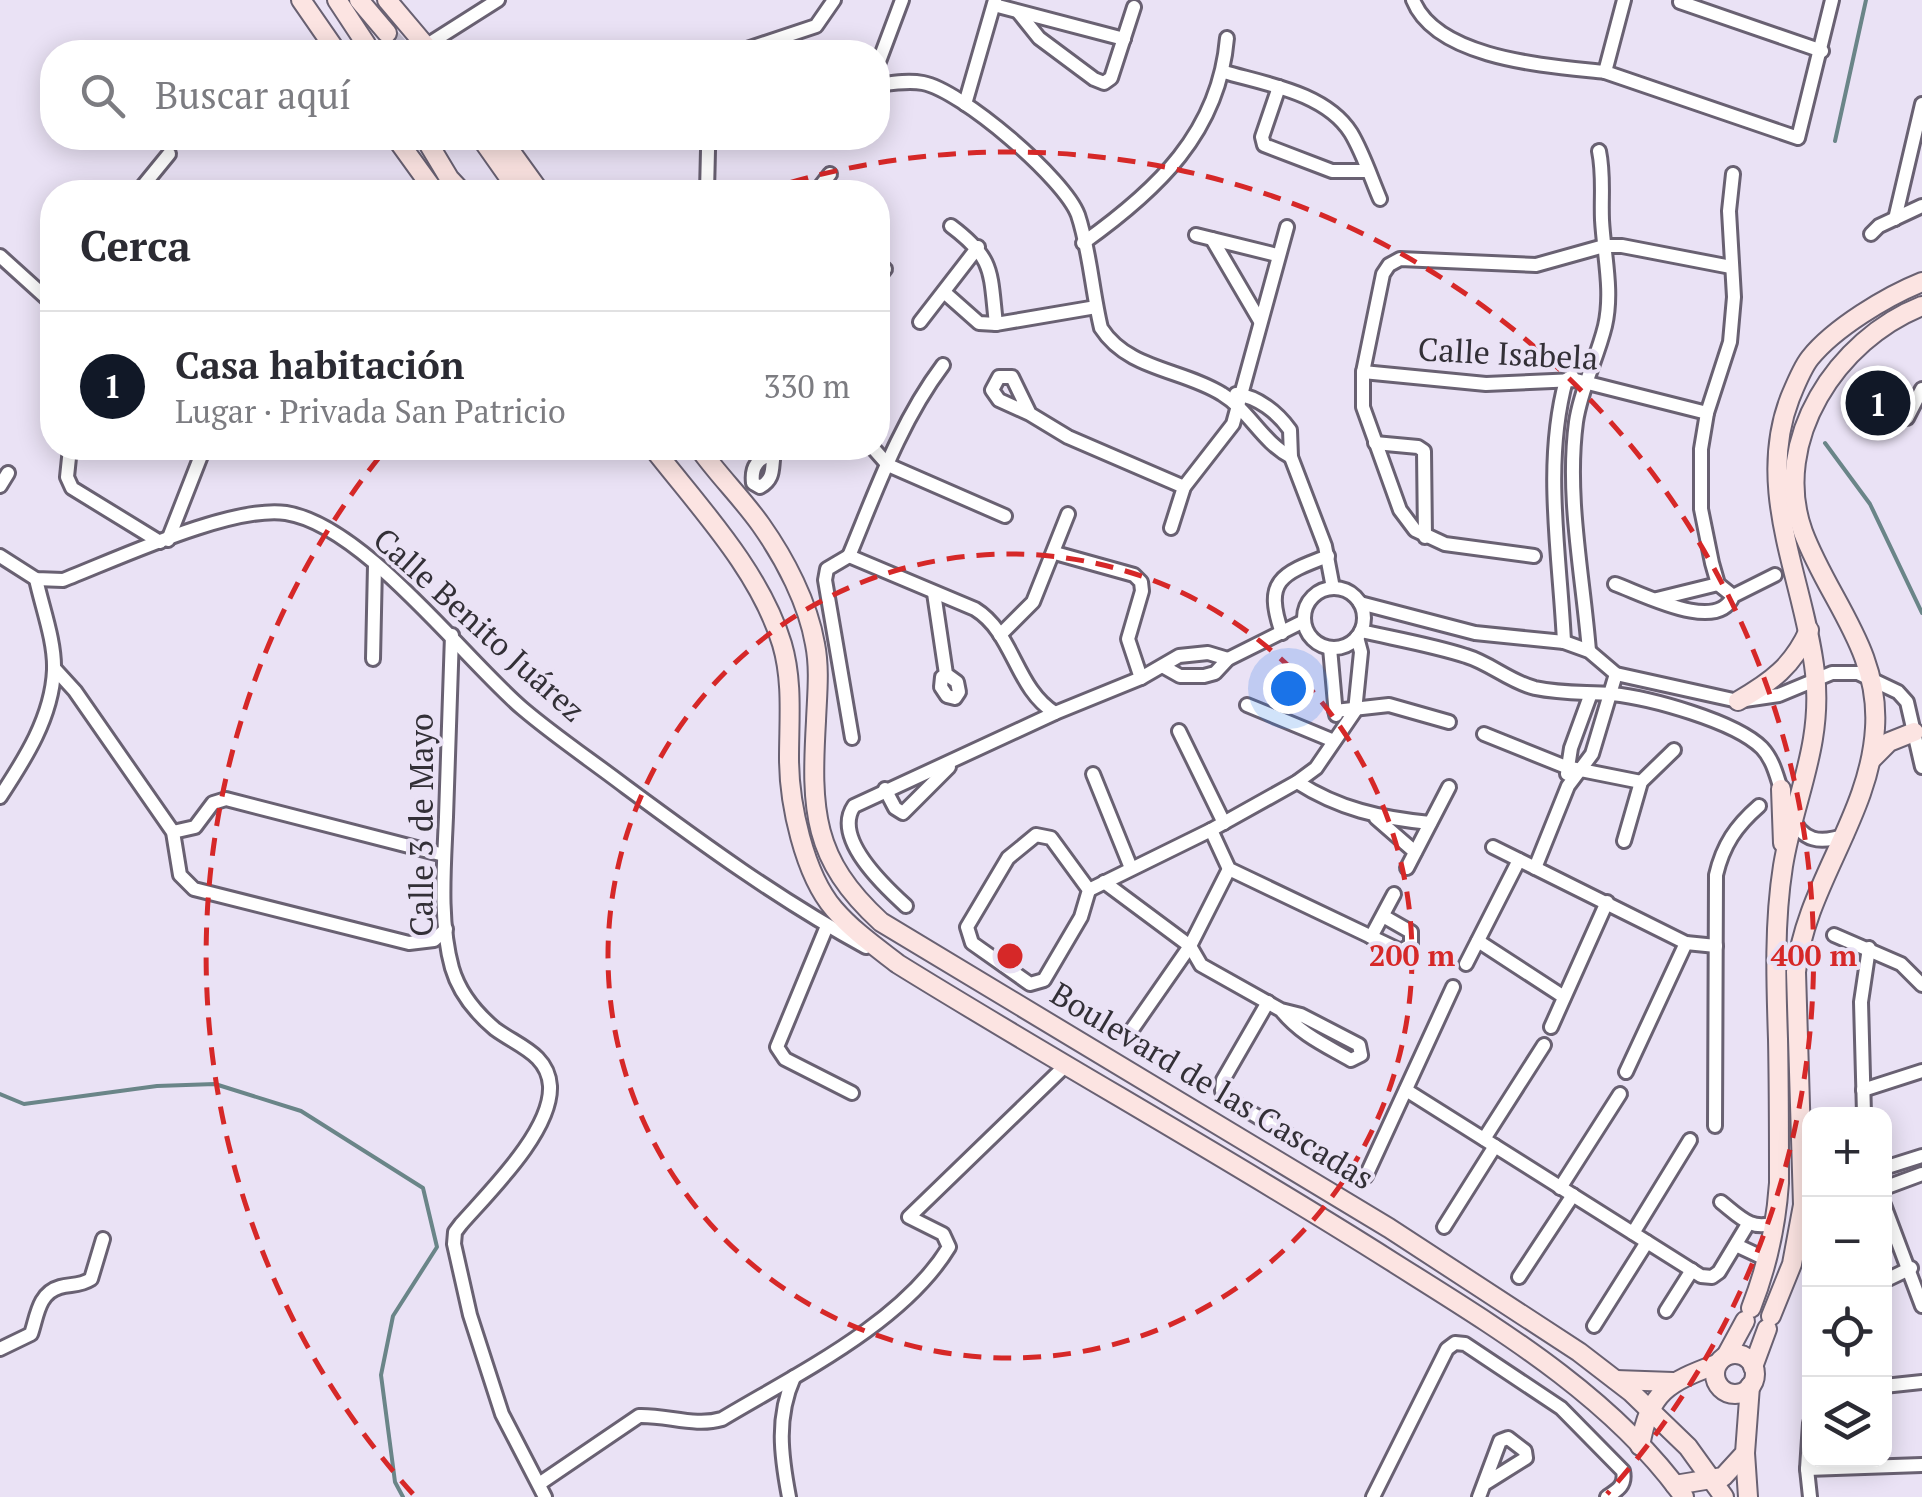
<!DOCTYPE html>
<html lang="es">
<meta charset="utf-8">
<style>
body{margin:0;font-family:"PT Serif",serif;background:#f2f2f3;color:#2b2b33}
.controls{position:absolute;right:30px;bottom:30px;display:grid;overflow:hidden;border-radius:20px;box-shadow:0 5px 25px #0003}
.controls button{width:90px;height:90px;display:grid;place-items:center;padding:0;border:0;border-bottom:2px solid #e1e1e2;background:#fff;color:#2b2b33;font:50px sans-serif}
.you{position:absolute;left:1288px;top:688px;width:35px;height:35px;margin:-25px;border:8px solid #fff;border-radius:50%;background:#1a73e8;box-shadow:0 0 0 15px #1a73e833}
.badge{display:grid;place-items:center;width:65px;height:65px;border-radius:50%;background:#111827;color:#fff;font-size:32px;font-weight:700}
.pin{position:absolute;translate:-50% -50%;border:5px solid #fff;box-shadow:0 2px 10px #0006}
.list{margin:0;padding:0;list-style:none}
h2{display:flex;justify-content:space-between;align-items:center;height:130px;margin:0;padding:0 40px;font-size:42px}
h2 small{font-size:32px;font-weight:400;color:#7c7c81}
.list li{display:grid;grid-template-columns:65px 1fr auto;gap:30px;align-items:center;box-sizing:border-box;height:150px;padding:0 40px;border-top:2px solid #e1e1e2}
.list b{display:block;font-size:38px;white-space:nowrap}
.list p{margin:0;font-size:32px;white-space:nowrap;color:#7c7c81}
.list em{font-size:32px;font-style:normal;color:#7c7c81}
.icon{flex:none;width:55px;height:55px;fill:none;stroke:currentColor;stroke-width:2;stroke-linecap:round;stroke-linejoin:round}
.map{position:relative;flex:none;width:1922px;height:1497px;overflow:hidden}
.search{position:absolute;background:#fff;box-shadow:0 5px 25px #0003;left:40px;top:40px;width:850px;height:110px;display:flex;align-items:center;gap:25px;box-sizing:border-box;padding:0 35px;border-radius:40px;color:#7c7c81;font-size:38px}
.panel{position:absolute;background:#fff;box-shadow:0 5px 25px #0003;left:40px;top:180px;width:850px;height:280px;border-radius:40px}
.map>svg:first-child{display:block}
.lines{fill:none;stroke-linecap:round;stroke-linejoin:round}
.stream{stroke:#6a8588;stroke-width:4}
.secondary-tunnel{stroke:#c5becf;stroke-width:18;stroke-dasharray:18 9;stroke-linecap:butt}
.street-casing{stroke:#696172;stroke-width:18}
.secondary-casing{stroke:#696172;stroke-width:22}
.street{stroke:#fff;stroke-width:12}
.secondary{stroke:#fce4e2;stroke-width:18}
.ring{fill:none;stroke:#d62828;stroke-width:5;stroke-dasharray:18 12}
.labels{text-anchor:middle;stroke-width:8;stroke-linejoin:round;paint-order:stroke}
.street-label{font-size:32px;fill:#333037;stroke:#eae2f5}
.centre{fill:#d62828;stroke:#eae2f5;stroke-width:5}
.ring-label{font-size:30px;text-anchor:middle;font-weight:bold;fill:#d62828;stroke:#eae2f5;stroke-width:8;stroke-linejoin:round;paint-order:stroke}
</style>
<div class="map">
<svg width="1922" height="1497" viewBox="0 0 1922 1497">
<rect width="100%" height="100%" fill="#eae2f5"/>
<g class="lines">
<g class="stream">
<polyline points="1835,141 1866,0"/>
<polyline points="1825,443 1870,504 1922,613"/>
<polyline points="0,1094 24,1104 157,1086 215,1084 301,1111 423,1188 437,1247 393,1316 381,1375 395,1482 403,1497"/>
</g>
<polyline class="secondary-tunnel" points="387,33 404,52"/>
<g class="street-casing">
<g id="street">
<path d="M 1413,0 C 1437,60 1551,66 1605,72"/>
<polyline points="1624,0 1605,72 1798,138 1832,0"/>
<polyline points="1680,2 1822,51"/>
<polyline points="994,5 1124,39"/>
<polyline points="1019,13 1039,38 1094,79 1104,83 1111,78 1134,7"/>
<polyline points="416,52 498,0"/>
<polyline points="738,52 816,26 834,0"/>
<polyline points="878,64 902,0"/>
<path d="M 1224,72 C 1266,84 1326,93 1351,133 C 1363,153 1371,178 1380,199"/>
<path d="M 878,85 C 892,83 908,80 923,83 C 961,90 1065,179 1078,215 C 1090,251 1092,291 1101,328 C 1128,370 1182,369 1222,394 C 1249,410 1262,442 1291,457"/>
<polyline points="1279,87 1262,137 1264,145 1332,171 1368,171"/>
<polyline points="965,104 995,0"/>
<polyline points="1733,174 1729,211 1734,297 1730,342 1707,413 1701,449 1701,509 1712,563 1718,584 1733,596"/>
<polyline points="138,192 169,154"/>
<polyline points="707,192 708,150"/>
<polyline points="816,192 830,174"/>
<polyline points="1895,219 1922,104"/>
<path d="M 951,226 C 995,259 990,272 996,324"/>
<polyline points="1871,234 1879,226 1922,206"/>
<polyline points="1196,235 1277,255"/>
<polyline points="1212,239 1260,321"/>
<path d="M 1083,243 C 1156,191 1219,133 1227,38"/>
<polyline points="0,256 52,303"/>
<polyline points="878,278 885,269"/>
<polyline points="944,292 979,323 996,324 1096,307"/>
<polyline points="920,322 978,247"/>
<polyline points="1363,372 1486,384 1576,380 1707,413"/>
<path d="M 1236,394 C 1258,397 1277,412 1290,430 L 1291,457 L 1325,546 L 1333,588"/>
<polyline points="1030,414 1012,377 999,377 992,390 999,400 1030,414 1068,437 1184,487"/>
<polyline points="1907,418 1922,389"/>
<polyline points="1375,443 1418,447 1424,451 1425,537"/>
<polyline points="70,448 67,477 72,488 160,542"/>
<polyline points="873,448 888,465 1005,516"/>
<path d="M 773,453 C 758,459 751,466 753,483 L 760,487 C 778,477 769,463 776,448"/>
<polyline points="0,486 8,473"/>
<polyline points="1171,528 1184,487 1233,424 1287,227"/>
<polyline points="168,540 204,448"/>
<polyline points="1055,553 1134,575 1141,582 1142,591 1128,639 1141,678"/>
<path d="M 0,556 L 36,579 L 63,580 C 117,559 232,505 286,513 C 364,525 464,659 523,709 C 556,737 592,761 626,787 C 703,844 781,901 866,947"/>
<path d="M 849,556 L 975,609 C 1014,633 1015,688 1055,713"/>
<path d="M 849,556 C 876,491 900,422 943,365"/>
<polyline points="849,556 827,569 825,580 852,738"/>
<polyline points="1534,556 1445,544 1415,530 1400,510 1363,407 1363,372 1383,274 1389,265 1400,259 1536,265 1604,246 1622,246 1731,267"/>
<path d="M 1615,584 C 1643,594 1718,634 1733,596 L 1775,575"/>
<circle cx="1334" cy="618" r="30"/>
<polyline points="934,593 946,674 942,677 941,687 947,696 955,698 959,692 957,682 946,674"/>
<polyline points="1657,599 1718,584"/>
<polyline points="1360,603 1475,633 1564,642 1589,651 1616,674 1738,701 1779,695 1832,673 1858,673 1898,692 1907,702 1922,767"/>
<path d="M 1361,631 C 1396,639 1432,645 1466,656 C 1490,663 1510,682 1535,688 C 1563,694 1585,692 1612,694 C 1650,698 1735,721 1762,748 C 1775,762 1777,780 1784,797"/>
<path d="M 1282,633 C 1264,581 1280,574 1328,556"/>
<path d="M 452,635 C 450,696 448,756 446,817 C 444,866 439,921 452,968 C 459,992 476,1013 495,1029 C 518,1046 548,1054 550,1086 C 552,1131 489,1192 461,1224 L 455,1232 L 454,1244 L 470,1315 L 502,1414 L 545,1497"/>
<polyline points="1000,635 1033,602 1068,514"/>
<path d="M 1564,642 C 1560,556 1543,465 1566,380 L 1572,376"/>
<polyline points="1330,648 1336,715"/>
<path d="M 1589,651 C 1583,576 1566,497 1576,422 C 1581,388 1597,359 1605,326 C 1613,291 1604,256 1602,220 C 1601,196 1604,175 1599,151"/>
<polyline points="373,659 375,565"/>
<polyline points="1164,667 1180,676 1204,676 1215,673 1228,659 1304,621"/>
<polyline points="54,668 75,691 173,832 180,875 194,889 409,943 434,940 446,929"/>
<polyline points="1247,705 1334,741"/>
<polyline points="1335,711 1389,705 1449,722"/>
<polyline points="1179,731 1224,823"/>
<polyline points="1484,734 1566,767 1641,782"/>
<polyline points="1093,774 1131,868"/>
<polyline points="1567,774 1571,748 1590,696"/>
<path d="M 1297,782 C 1339,809 1380,818 1430,823"/>
<polyline points="885,789 895,808 903,813 949,767"/>
<path d="M 0,797 C 25,759 52,717 54,670 C 55,641 42,607 36,579"/>
<path d="M 1791,815 C 1802,842 1820,844 1846,835"/>
<polyline points="1376,818 1415,852"/>
<polyline points="1211,830 1229,869 1401,951 1411,945 1411,932 1383,916"/>
<polyline points="173,832 195,827 213,803 226,799 444,855"/>
<polygon points="1036,835 1051,838 1089,890 1081,917 1044,980 1030,984 972,943 967,927 1008,858"/>
<polyline points="1624,841 1641,782 1674,750"/>
<polyline points="1493,847 1686,943 1716,946"/>
<polyline points="1407,868 1449,787"/>
<polyline points="1535,868 1568,786 1592,754 1616,674"/>
<path d="M 1104,882 L 1190,946 L 1201,965 L 1281,1010 L 1301,1015 L 1359,1045 L 1361,1055 L 1351,1060 C 1325,1045 1300,1034 1281,1010"/>
<polyline points="1089,890 1211,830 1297,782 1316,768 1355,711 1361,652 1357,637"/>
<path d="M 906,906 C 885,887 832,838 854,806 L 1055,713 L 1141,678 L 1179,656 L 1208,653 L 1228,659"/>
<polyline points="827,926 777,1047 785,1059 852,1093"/>
<polyline points="1834,935 1901,964 1922,985"/>
<polyline points="1371,937 1394,894"/>
<polyline points="1478,941 1564,997"/>
<polyline points="1466,964 1519,860"/>
<polyline points="1268,1002 1223,1080 1222,1091 1228,1099 1307,1146"/>
<polyline points="1551,1027 1607,902"/>
<polyline points="1133,1028 1190,946 1229,869"/>
<polyline points="1626,1072 1686,943"/>
<polyline points="1406,1090 1701,1276 1712,1277 1719,1272 1748,1224"/>
<polyline points="1863,1090 1922,1071"/>
<polyline points="1864,1114 1861,1002 1869,948"/>
<path d="M 1715,1126 L 1716,875 C 1723,845 1736,826 1759,806"/>
<polyline points="1484,1139 1544,1045"/>
<polyline points="1884,1168 1922,1156"/>
<polyline points="1366,1176 1453,987"/>
<polyline points="1560,1188 1620,1094"/>
<polyline points="1884,1188 1922,1174"/>
<path d="M 1721,1202 C 1740,1217 1752,1232 1776,1222"/>
<polyline points="1884,1205 1922,1306"/>
<polyline points="1444,1227 1495,1146"/>
<polyline points="1633,1233 1690,1140"/>
<polyline points="1736,1245 1768,1260"/>
<polyline points="1519,1277 1573,1195"/>
<polyline points="1884,1281 1911,1268"/>
<polyline points="1666,1311 1692,1270"/>
<polyline points="1594,1326 1647,1242"/>
<path d="M 0,1349 L 31,1334 C 37,1317 38,1293 60,1287 C 71,1284 80,1286 91,1279 L 103,1239"/>
<polyline points="1884,1386 1922,1382"/>
<polyline points="1810,1423 1807,1469 1810,1497"/>
<polyline points="1807,1469 1922,1465"/>
<path d="M 539,1484 L 639,1416 C 667,1415 695,1427 722,1419 C 797,1374 903,1323 949,1247 L 943,1234 L 909,1217 L 1065,1066"/>
<path d="M 789,1497 C 781,1455 776,1417 794,1377"/>
<path d="M 1373,1497 L 1447,1349 L 1455,1343 L 1465,1344 L 1561,1408 L 1623,1471 C 1626,1485 1618,1490 1607,1497"/>
<polyline points="1479,1497 1500,1441 1508,1438 1525,1451 1526,1458 1486,1483"/>
</g>
</g>
<g class="secondary-casing">
<g id="secondary">
<polyline points="301,0 337,52"/>
<polyline points="337,0 366,44"/>
<polyline points="359,0 387,33"/>
<polyline points="387,0 431,52"/>
<polyline points="396,138 435,192"/>
<polyline points="425,138 449,178 462,192"/>
<polyline points="481,138 519,192"/>
<polyline points="501,138 540,192"/>
<path d="M 653,448 C 699,507 760,571 782,644 C 793,681 789,720 789,758 C 789,803 804,874 834,909 C 853,931 876,947 898,964 C 1061,1065 1229,1158 1391,1261 C 1494,1326 1611,1395 1684,1497"/>
<path d="M 699,448 C 718,475 742,498 761,525 C 785,559 808,603 815,644 C 820,669 817,695 816,721 C 811,810 812,859 881,922 L 1389,1228 L 1579,1352 L 1631,1392 L 1688,1447 L 1724,1497"/>
<path d="M 1738,701 C 1771,682 1793,666 1809,630"/>
<polyline points="1871,760 1889,742 1914,732"/>
<polyline points="1781,789 1783,843"/>
<path d="M 1751,1308 C 1767,1267 1776,1228 1779,1183 C 1779,1135 1779,1087 1778,1039 C 1776,981 1774,923 1783,866 C 1794,798 1823,746 1815,673 C 1805,582 1754,491 1790,398 C 1795,386 1802,368 1810,358 C 1834,328 1887,296 1922,282"/>
<path d="M 1771,1316 L 1792,1264 L 1803,1205 L 1796,972 C 1805,886 1870,816 1875,728 C 1880,650 1829,601 1803,532 C 1770,440 1838,339 1922,306"/>
<circle cx="1735" cy="1374" r="20"/>
<polyline points="1726,1356 1745,1321"/>
<polyline points="1753,1367 1767,1329"/>
<polyline points="1616,1380 1673,1382"/>
<path d="M 1640,1446 C 1650,1391 1667,1383 1717,1364"/>
<polyline points="1745,1453 1748,1497"/>
<polyline points="1675,1485 1723,1477 1745,1453 1750,1386"/>
</g>
</g>
<use href="#street" class="street"/>
<use href="#secondary" class="secondary"/>
</g>
<g class="ring">
<circle cx="1010" cy="956" r="402"/>
<path d="M413 1494A804 804 0 0 1 385 450M762 191A804 804 0 0 1 1607 1494"/>
</g>
<g class="labels">
<g class="street-label">
<text transform="translate(1508 354) rotate(3)" y="11">Calle Isabela</text>
<text transform="translate(479 625) rotate(42)" y="11">Calle Benito Juárez</text>
<text transform="translate(422 825) rotate(-90)" y="11">Calle 3 de Mayo</text>
<text transform="translate(1212 1086) rotate(31)" y="11">Boulevard de las Cascadas</text>
</g>
</g>
<circle cx="1010" cy="956" r="15" class="centre"/>
<g class="ring-label">
<text x="1412" y="966">200 m</text>
<text x="1814" y="966">400 m</text>
</g>
</svg>
<div class="controls">
<button>+</button>
<button>−</button>
<button><svg class="icon" aria-label="locate" viewBox="0 0 24 24"><circle cx="12" cy="12" r="6"/><path d="M12 2v4M12 18v4M2 12h4M18 12h4"/></svg></button>
<button><svg class="icon" aria-label="layers" viewBox="0 0 24 24"><path d="M12 4l9 5-9 5-9-5zM3 14l9 5 9-5"/></svg></button>
</div>
<div class="you"></div>
<div class="pin badge" style="left:1878px;top:403px">1</div>
<div class="search"><svg class="icon" aria-label="search" viewBox="0 0 24 24"><circle cx="10" cy="10" r="6"/><path d="M15 15l6 6"/></svg>Buscar aquí</div>
<section class="panel">
<h2>Cerca<small></small></h2>
<ul class="list">
<li><span class="badge">1</span><div><b>Casa habitación</b><p>Lugar · Privada San Patricio</p></div><em>330 m</em></li>
</ul>
</section>
</div>
